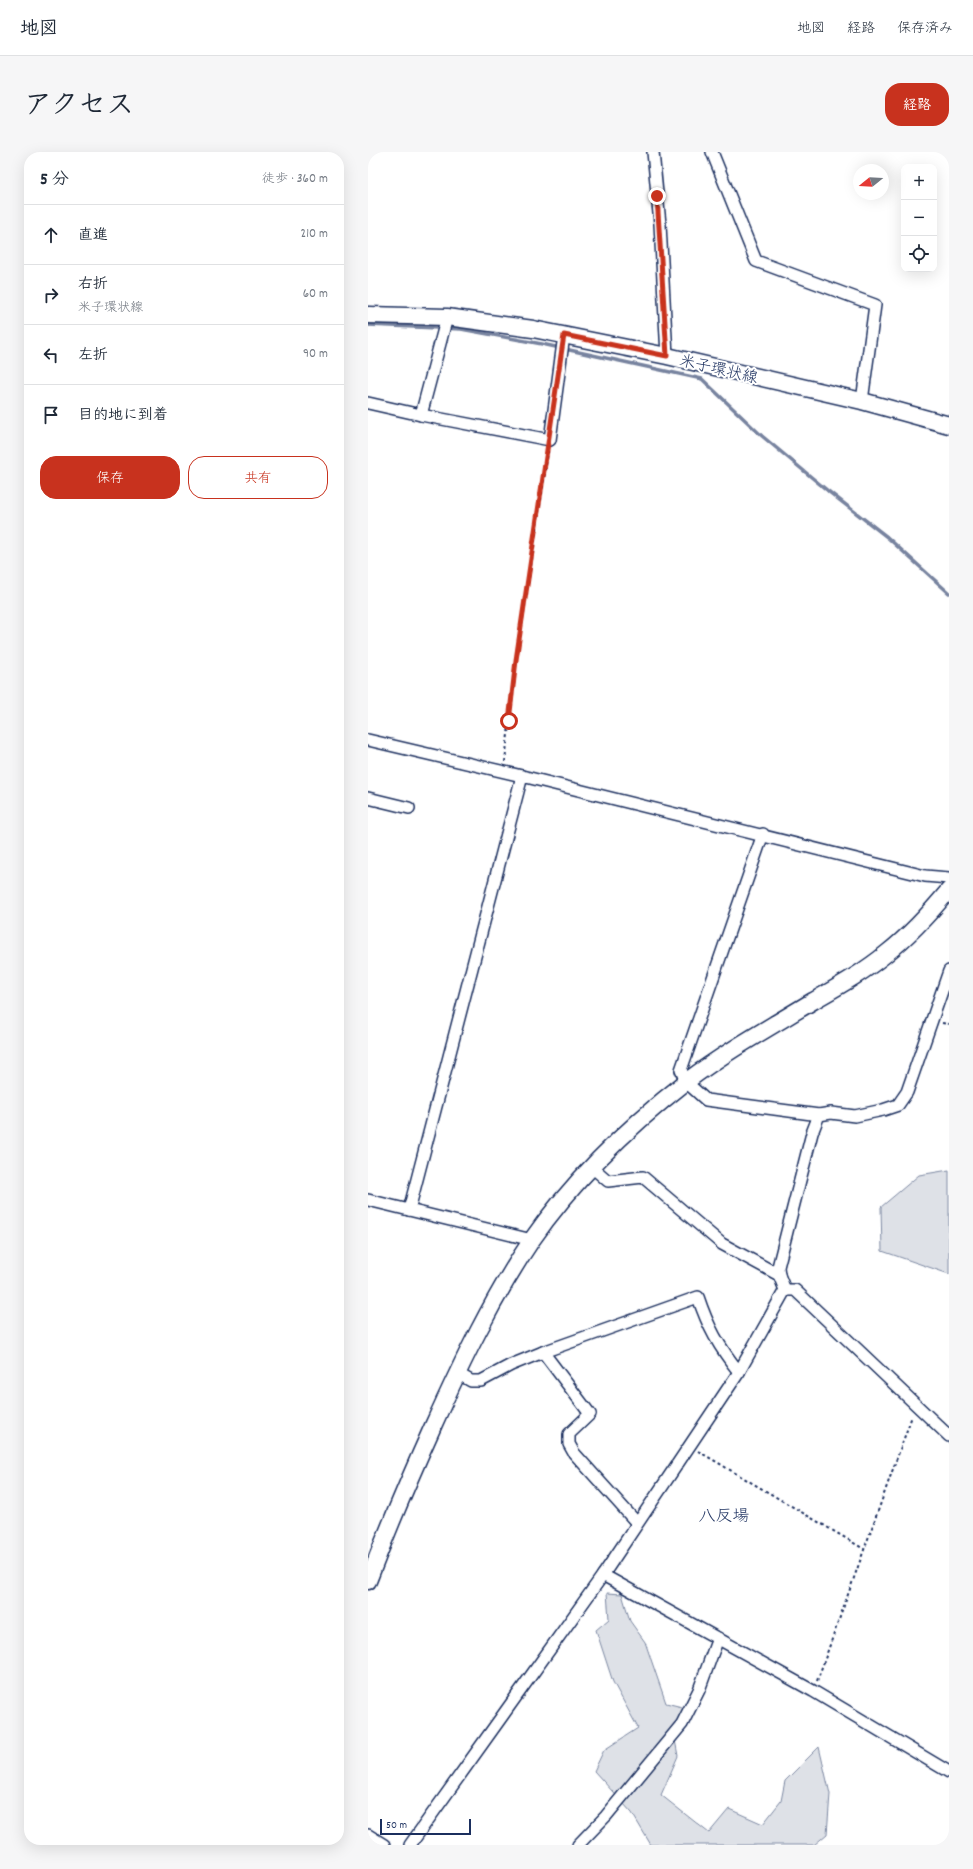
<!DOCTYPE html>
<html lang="ja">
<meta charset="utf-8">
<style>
body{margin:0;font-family:Dekko,"Klee One",sans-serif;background:#f6f6f7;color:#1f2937}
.controls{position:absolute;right:12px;top:12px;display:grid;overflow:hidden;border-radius:8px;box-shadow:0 4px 16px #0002}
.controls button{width:36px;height:36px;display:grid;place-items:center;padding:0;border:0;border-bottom:1px solid #e0e1e3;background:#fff;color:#1f2937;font:20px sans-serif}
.compass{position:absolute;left:485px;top:12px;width:36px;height:36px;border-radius:50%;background:#fff;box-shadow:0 4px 16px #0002;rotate:252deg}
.scale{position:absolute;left:12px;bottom:10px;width:91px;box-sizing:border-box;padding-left:4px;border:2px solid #1b2f5e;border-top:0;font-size:11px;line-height:14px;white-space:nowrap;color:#1b2f5e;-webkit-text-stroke:3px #fff;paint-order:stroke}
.stop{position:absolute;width:12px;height:12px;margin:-9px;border:3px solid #c8321e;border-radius:50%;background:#fff}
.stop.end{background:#c8321e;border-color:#fff;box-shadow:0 1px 4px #0008}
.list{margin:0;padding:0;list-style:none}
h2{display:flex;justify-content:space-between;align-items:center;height:52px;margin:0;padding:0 16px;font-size:17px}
h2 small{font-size:13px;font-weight:400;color:#747a83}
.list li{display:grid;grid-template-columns:26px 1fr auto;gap:12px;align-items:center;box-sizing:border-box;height:60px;padding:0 16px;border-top:1px solid #e0e1e3}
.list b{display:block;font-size:15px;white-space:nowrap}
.list p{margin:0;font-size:13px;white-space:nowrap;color:#747a83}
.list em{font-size:13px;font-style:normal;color:#747a83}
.actions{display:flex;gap:8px;padding:12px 16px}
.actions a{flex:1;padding:9px 0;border:1px solid #c8321e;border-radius:16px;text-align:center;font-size:14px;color:#c8321e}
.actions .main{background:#c8321e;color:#fff}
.icon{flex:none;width:22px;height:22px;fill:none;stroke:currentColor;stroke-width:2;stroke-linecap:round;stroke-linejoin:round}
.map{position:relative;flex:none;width:581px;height:1693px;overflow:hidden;border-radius:16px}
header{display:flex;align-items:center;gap:24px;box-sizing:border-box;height:56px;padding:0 20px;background:#fff;border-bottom:1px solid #e0e1e3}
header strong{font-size:19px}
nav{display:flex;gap:22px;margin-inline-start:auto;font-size:14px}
.intro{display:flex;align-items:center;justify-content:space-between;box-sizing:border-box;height:96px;padding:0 24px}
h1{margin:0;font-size:28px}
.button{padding:10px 18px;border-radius:16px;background:#c8321e;color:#fff;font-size:14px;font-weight:700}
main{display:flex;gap:24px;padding:0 24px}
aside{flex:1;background:#fff;border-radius:16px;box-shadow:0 4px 16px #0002}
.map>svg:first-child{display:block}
.green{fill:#dee1e7;stroke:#7c88a2}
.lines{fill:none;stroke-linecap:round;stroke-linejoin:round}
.stream{stroke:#77839f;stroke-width:3.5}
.street-casing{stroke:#1b2f5e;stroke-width:14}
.secondary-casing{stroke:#1b2f5e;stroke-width:19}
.path{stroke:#1b2f5e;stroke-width:2;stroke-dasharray:3 3;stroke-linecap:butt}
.street{stroke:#fff;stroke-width:11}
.secondary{stroke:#fff;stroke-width:16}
.route{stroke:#c8321e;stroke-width:5}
.labels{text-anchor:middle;stroke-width:4;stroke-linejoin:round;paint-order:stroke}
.street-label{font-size:16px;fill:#1b2f5e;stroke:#fff}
.neighbourhood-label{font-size:17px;fill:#1b2f5e;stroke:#fff}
</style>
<header>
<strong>地図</strong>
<nav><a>地図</a><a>経路</a><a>保存済み</a></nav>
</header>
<div class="intro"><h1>アクセス</h1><a class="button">経路</a></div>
<main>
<aside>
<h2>5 分<small>徒歩 · 360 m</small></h2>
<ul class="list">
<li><svg class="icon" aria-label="ahead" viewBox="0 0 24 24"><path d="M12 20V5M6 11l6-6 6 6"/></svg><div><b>直進</b></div><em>210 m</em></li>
<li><svg class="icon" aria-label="right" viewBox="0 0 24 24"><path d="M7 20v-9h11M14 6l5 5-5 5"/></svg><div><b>右折</b><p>米子環状線</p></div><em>60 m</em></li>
<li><svg class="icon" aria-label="left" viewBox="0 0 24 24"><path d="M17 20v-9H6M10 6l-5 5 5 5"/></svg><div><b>左折</b></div><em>90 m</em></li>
<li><svg class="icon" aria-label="arrive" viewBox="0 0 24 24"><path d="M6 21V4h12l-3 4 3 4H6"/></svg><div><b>目的地に到着</b></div></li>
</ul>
<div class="actions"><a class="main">保存</a><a>共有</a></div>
</aside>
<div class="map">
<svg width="581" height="1693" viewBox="0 0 581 1693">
<rect width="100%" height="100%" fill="#fff"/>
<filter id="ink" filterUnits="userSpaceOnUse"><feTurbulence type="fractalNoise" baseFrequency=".025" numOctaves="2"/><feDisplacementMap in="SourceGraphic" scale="8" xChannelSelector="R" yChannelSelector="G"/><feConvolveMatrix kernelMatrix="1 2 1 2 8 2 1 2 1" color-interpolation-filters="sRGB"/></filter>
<g filter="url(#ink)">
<g class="green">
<polygon points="581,1018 581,1122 514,1099 513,1055 551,1023"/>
<polygon points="239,1441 254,1442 262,1469 277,1490 298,1551 318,1556 305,1577 310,1604 293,1643 341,1681 361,1657 395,1672 413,1649 417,1629 451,1595 462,1642 459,1682 446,1693 283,1693 264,1661 226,1619 236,1598 270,1576 245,1530 228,1478 241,1467"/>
</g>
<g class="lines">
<polyline class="stream" points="0,173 93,177 174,192 334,227 394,284 460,339 519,385 581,441"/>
<g class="street-casing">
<g id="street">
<polyline points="285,0 292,72 299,204"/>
<polyline points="344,0 388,109 507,153 494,249"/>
<polyline points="0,251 53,263 79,165"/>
<polyline points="53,263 182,288 196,183"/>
<polyline points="0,588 154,624 557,724 581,726"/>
<polyline points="0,646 41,656"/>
<polyline points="395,682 313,918 318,930 338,948 451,963"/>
<polyline points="224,1015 240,1029 275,1025 354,1092 411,1123"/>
<polyline points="0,1048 164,1088"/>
<polyline points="41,1058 154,624"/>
<polyline points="417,1138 411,1123 410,1115 444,981 451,963 463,961 487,964 515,958 530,953 539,940 581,819"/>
<polyline points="417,1138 427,1138 581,1284"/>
<polyline points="175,1200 222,1262 201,1282 201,1292 206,1301 269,1371"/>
<path d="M 89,1221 L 103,1229 L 113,1229 L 143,1213 L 175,1200 L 330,1145 C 340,1175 351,1195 371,1220"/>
<polyline points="235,1423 445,1539 581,1620"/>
<polyline points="0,1683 16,1693"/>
<polyline points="42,1693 235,1423 371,1220 417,1138"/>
<polyline points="210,1693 238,1664 314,1572 331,1538 350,1486"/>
</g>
</g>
<g class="secondary-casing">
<g id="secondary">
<polyline points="0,163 79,165 165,177 299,204 494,249 581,273"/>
<path d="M 0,1429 C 20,1377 42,1325 65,1274 C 94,1210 124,1147 163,1089 C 206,1027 260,975 319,929 C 359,899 402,875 445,849 C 471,834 496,820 519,801 C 543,782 562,761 581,738"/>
</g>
</g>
<g class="path">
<polyline points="137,610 148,508 180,299"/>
<polyline points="574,871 581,872"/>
<polyline points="330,1299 496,1397"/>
<polyline points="449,1529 544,1264"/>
</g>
<use href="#street" class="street"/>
<use href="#secondary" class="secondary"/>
</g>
</g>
<g class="lines" filter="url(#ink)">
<polyline class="route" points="141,569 148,508 196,183 299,204 289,44"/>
</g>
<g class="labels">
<g class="street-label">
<text transform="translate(351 216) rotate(13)" y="6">米子環状線</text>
</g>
<g class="neighbourhood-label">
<text x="356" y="1369">八反場</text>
</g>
</g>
</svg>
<div class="controls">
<button>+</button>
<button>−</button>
<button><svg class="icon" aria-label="locate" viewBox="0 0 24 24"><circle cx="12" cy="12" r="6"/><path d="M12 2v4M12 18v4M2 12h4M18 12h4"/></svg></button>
</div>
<svg class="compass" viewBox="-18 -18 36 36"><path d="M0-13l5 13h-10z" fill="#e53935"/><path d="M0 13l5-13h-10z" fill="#747a83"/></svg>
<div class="scale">50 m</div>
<div class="stop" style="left:141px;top:569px"></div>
<div class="stop end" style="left:289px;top:44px"></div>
</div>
</main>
